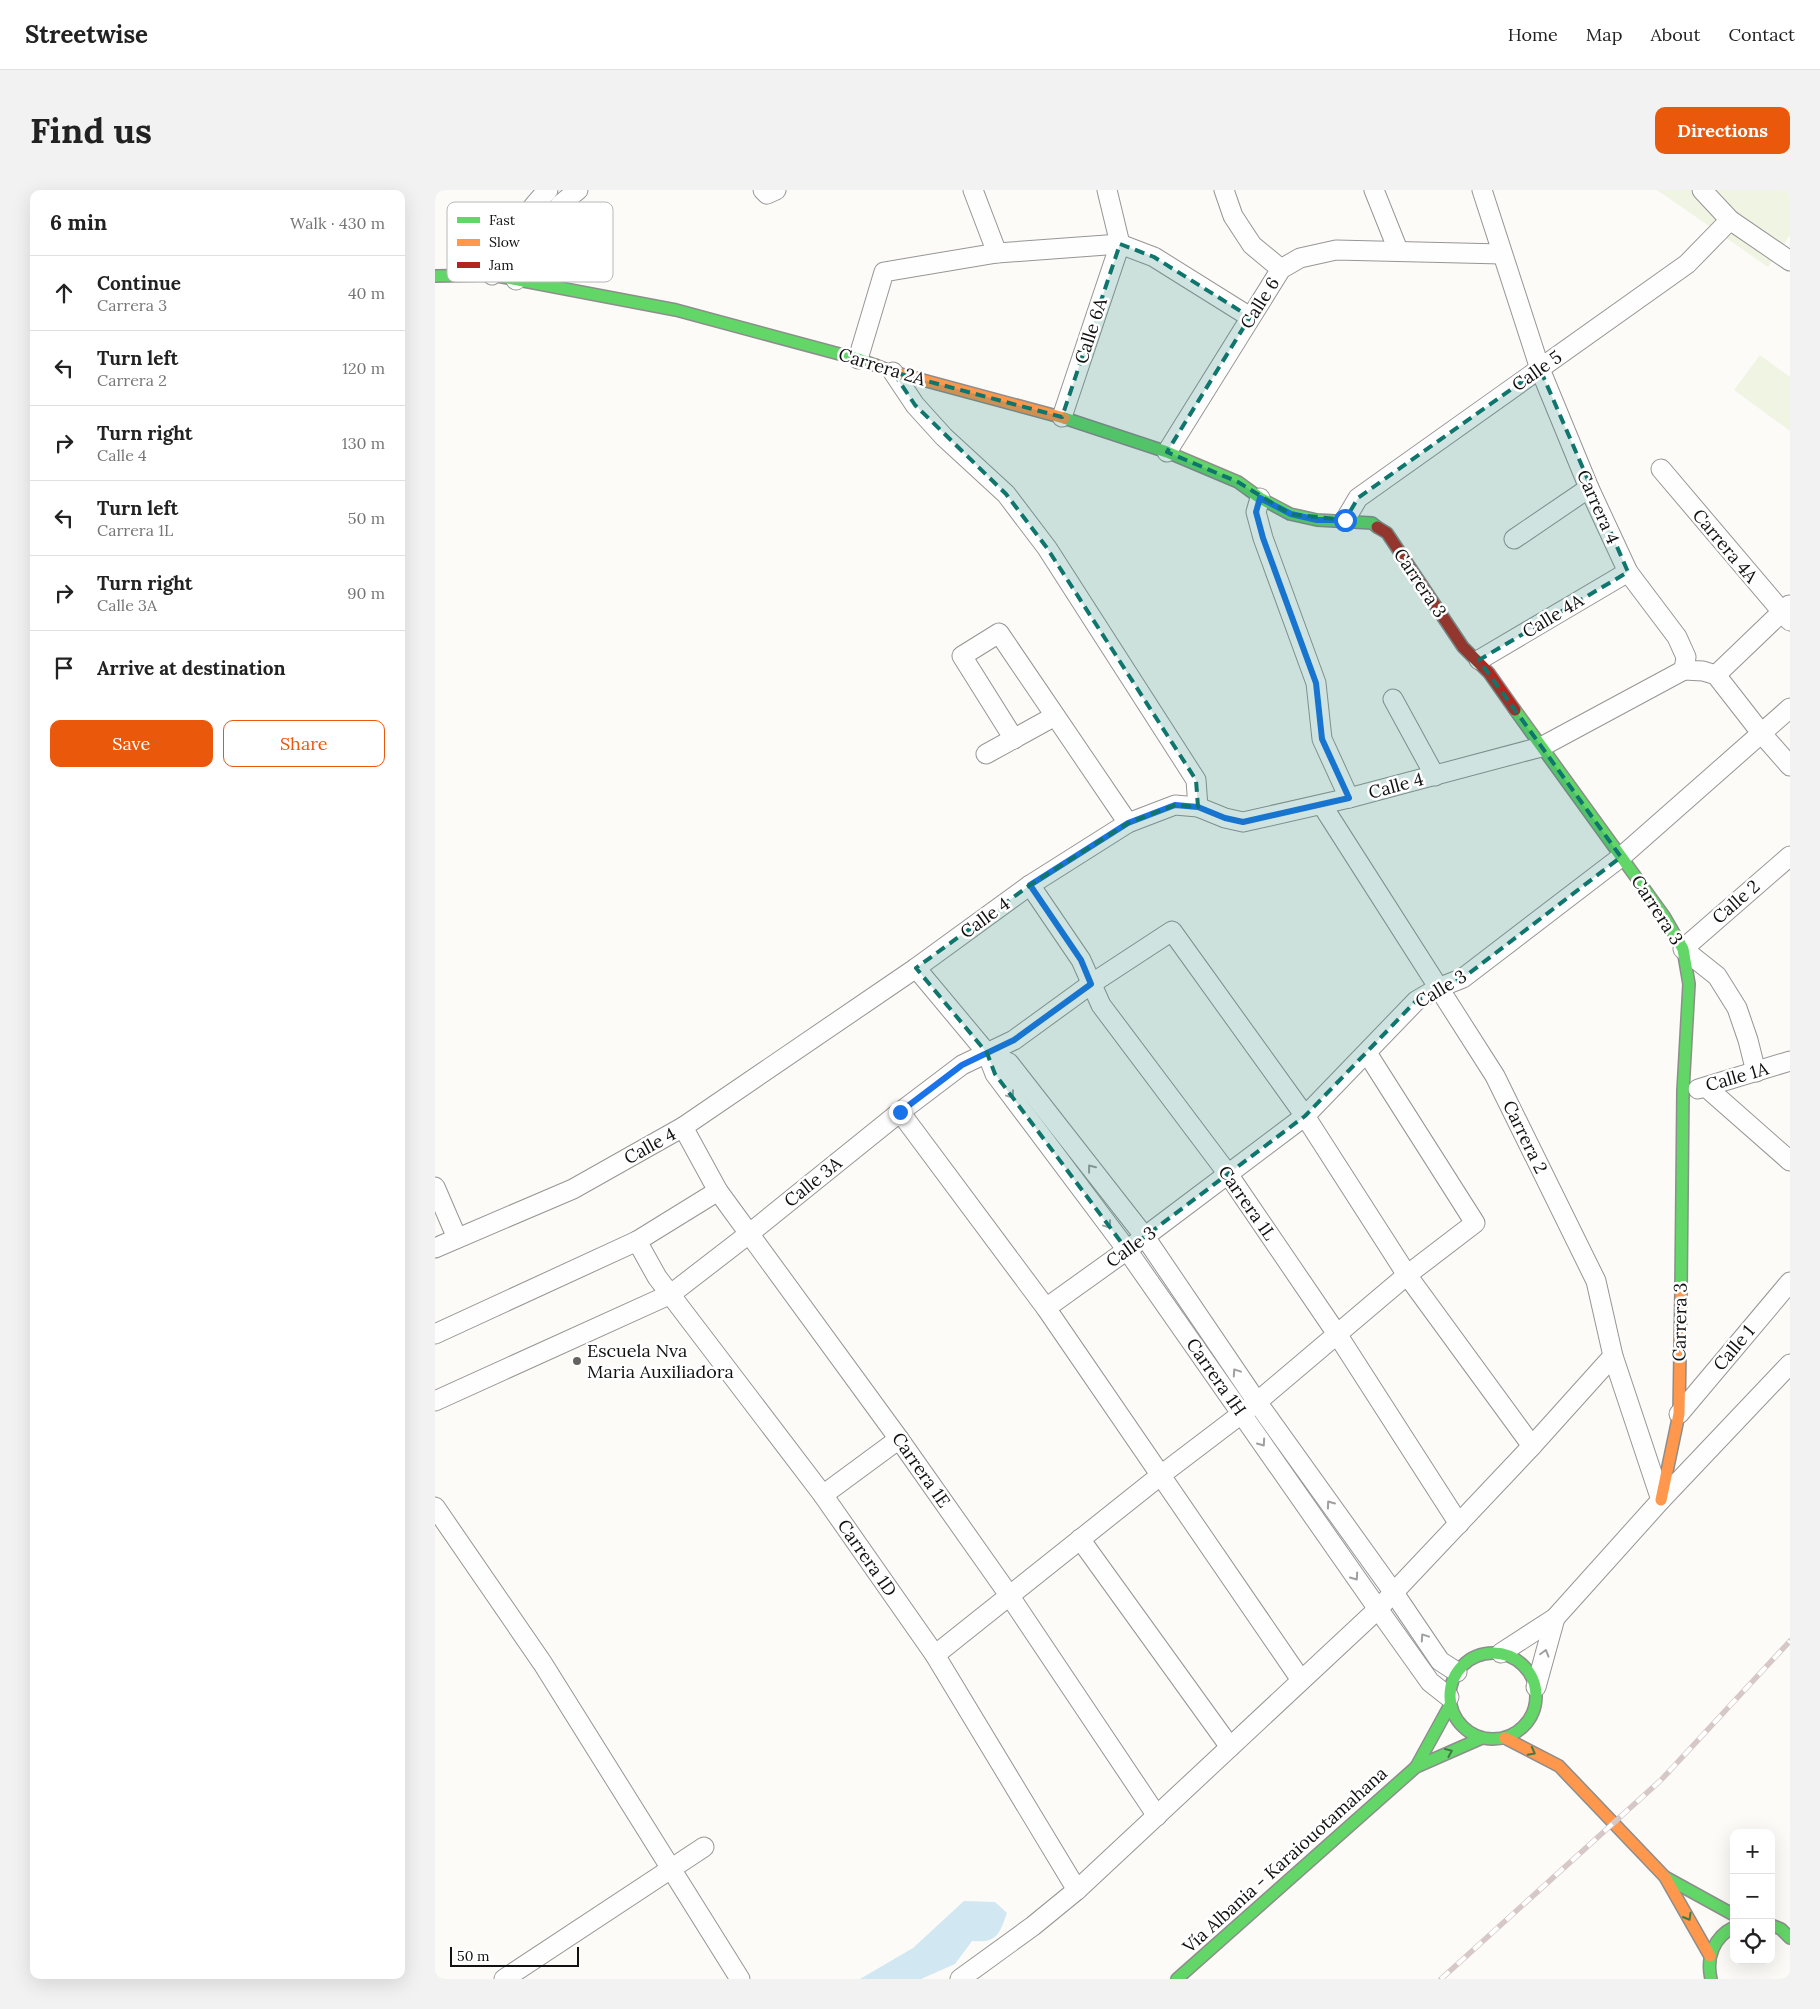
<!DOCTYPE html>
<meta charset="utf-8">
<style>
body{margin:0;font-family:Lora,serif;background:#f2f2f2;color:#222}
.controls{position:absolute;right:15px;bottom:15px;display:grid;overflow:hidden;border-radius:10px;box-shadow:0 5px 20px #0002}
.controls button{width:45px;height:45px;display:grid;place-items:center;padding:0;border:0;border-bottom:1px solid #e0e0e0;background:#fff;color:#222;font:25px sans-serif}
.scale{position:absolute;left:15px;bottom:12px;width:129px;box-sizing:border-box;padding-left:5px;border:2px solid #111;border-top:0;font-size:14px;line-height:18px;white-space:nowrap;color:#111;-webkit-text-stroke:4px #fff;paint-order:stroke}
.stop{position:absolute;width:15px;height:15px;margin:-11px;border:4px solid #1a73e8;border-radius:50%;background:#fff}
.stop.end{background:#1a73e8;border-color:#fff;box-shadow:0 1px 5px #0008}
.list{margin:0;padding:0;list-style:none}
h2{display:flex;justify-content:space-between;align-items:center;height:65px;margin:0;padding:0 20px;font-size:21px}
h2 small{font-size:16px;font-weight:400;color:#767676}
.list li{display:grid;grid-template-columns:32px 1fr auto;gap:15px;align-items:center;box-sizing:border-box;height:75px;padding:0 20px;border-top:1px solid #e0e0e0}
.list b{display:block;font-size:19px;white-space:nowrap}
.list p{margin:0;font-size:16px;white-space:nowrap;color:#767676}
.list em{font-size:16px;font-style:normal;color:#767676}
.actions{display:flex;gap:10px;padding:15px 20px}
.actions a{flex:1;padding:11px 0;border:1px solid #ea580c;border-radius:10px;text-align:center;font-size:18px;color:#ea580c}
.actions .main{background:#ea580c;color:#fff}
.icon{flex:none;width:28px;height:28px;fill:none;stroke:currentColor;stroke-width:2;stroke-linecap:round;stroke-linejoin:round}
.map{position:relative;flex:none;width:1355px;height:1789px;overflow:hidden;border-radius:10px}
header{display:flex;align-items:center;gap:30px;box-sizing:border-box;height:70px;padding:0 25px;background:#fff;border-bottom:1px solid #e0e0e0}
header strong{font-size:24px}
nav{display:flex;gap:28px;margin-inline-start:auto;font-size:18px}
.intro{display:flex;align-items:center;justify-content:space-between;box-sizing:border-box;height:120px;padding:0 30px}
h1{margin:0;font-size:35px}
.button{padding:12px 22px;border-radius:10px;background:#ea580c;color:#fff;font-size:18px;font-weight:700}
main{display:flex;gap:30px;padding:0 30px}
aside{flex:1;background:#fff;border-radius:10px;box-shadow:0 5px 20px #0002}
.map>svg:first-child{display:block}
.pitch{fill:#eff4e3}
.water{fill:#d1e7f2}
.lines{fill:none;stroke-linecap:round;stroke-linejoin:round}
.street-casing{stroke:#979695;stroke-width:21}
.fast-casing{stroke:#8d8d8c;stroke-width:14}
.slow-casing{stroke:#8d8d8c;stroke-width:14}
.jam-casing{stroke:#8d8d8c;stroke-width:14}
.street{stroke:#fffefe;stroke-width:19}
.fast{stroke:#63d668;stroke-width:11}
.slow{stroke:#ff974d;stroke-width:11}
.jam{stroke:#b3261e;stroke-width:11}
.rail-casing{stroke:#d7c8c8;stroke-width:5.5}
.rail{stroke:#fff;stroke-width:4;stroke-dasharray:11;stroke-linecap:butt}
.oneway{stroke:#a09f9f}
.oneway2{stroke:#3e7d41}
.route{stroke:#1a73e8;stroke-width:6}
.marked{fill:#0f766e;fill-opacity:0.2;stroke:#0f766e;stroke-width:4;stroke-dasharray:10 6;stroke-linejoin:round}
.poi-dot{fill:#636362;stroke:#fff;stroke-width:2}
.labels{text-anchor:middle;stroke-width:5;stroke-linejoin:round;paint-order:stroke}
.street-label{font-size:18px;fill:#111;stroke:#fff}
.poi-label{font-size:18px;fill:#111;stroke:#fff;text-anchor:start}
.key{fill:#fff;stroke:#b8b8b8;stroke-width:1}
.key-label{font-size:14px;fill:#111}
</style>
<header>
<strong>Streetwise</strong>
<nav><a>Home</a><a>Map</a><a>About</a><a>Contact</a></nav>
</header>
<div class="intro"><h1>Find us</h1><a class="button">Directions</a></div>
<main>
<aside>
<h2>6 min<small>Walk · 430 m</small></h2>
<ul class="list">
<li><svg class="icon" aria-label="ahead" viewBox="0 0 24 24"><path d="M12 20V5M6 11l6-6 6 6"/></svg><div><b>Continue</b><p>Carrera 3</p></div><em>40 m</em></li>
<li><svg class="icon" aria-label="left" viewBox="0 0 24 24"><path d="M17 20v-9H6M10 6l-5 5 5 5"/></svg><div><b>Turn left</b><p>Carrera 2</p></div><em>120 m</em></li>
<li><svg class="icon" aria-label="right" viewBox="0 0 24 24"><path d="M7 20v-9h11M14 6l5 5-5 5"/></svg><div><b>Turn right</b><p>Calle 4</p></div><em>130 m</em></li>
<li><svg class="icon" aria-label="left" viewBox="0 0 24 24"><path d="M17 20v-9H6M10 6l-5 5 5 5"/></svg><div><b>Turn left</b><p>Carrera 1L</p></div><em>50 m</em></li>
<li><svg class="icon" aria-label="right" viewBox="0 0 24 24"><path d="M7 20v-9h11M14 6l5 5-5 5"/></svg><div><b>Turn right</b><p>Calle 3A</p></div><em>90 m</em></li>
<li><svg class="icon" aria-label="arrive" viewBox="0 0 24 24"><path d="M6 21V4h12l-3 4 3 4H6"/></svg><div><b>Arrive at destination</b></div></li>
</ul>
<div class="actions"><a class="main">Save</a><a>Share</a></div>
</aside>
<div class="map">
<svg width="1355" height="1789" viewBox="0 0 1355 1789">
<rect width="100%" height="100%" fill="#fcfbf8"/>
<g class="pitch">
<polygon points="1222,0 1355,0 1355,45 1333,77"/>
<polygon points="1325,165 1355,187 1355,241 1299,200"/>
</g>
<path class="water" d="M 529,1711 L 560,1712 L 572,1723 C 564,1745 562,1753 537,1751 L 520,1774 L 486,1789 L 425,1789 L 478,1758 Z"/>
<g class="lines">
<g class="street-casing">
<g id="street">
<polyline points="328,0 332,4 341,0"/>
<polyline points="538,0 562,63"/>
<polyline points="672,0 685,54"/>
<polyline points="789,0 798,26 817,55 846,79"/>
<polyline points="939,0 963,60"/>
<polyline points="1047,0 1105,179 1154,298 1193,382 1242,447 1251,467 1249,480 1268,481 1281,485 1327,544 1355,576"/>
<polyline points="1267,0 1295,30 1355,71"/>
<path d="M 57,85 C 72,54 88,25 113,0"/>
<polyline points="81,90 97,48 126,14 143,0"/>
<polyline points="423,169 449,82 562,63 685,54 719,67 815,127"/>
<polyline points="458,182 480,215 509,247 571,304 612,358 761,590 763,617"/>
<polyline points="627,227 685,54"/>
<polyline points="732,262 846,79 865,68 901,60 1067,64"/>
<polyline points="1226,279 1355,431"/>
<polyline points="825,308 821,322 828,348 881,493 887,549 914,608"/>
<polyline points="910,330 923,308 1252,74 1295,30"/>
<polyline points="1079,349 1154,298"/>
<polyline points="1044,470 1193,382"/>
<polyline points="1281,485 1354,415"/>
<polyline points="958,509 1000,586"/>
<polyline points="579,549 527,466 564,443 693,633"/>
<polyline points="551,564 620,526"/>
<polyline points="887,615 1060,886 1161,1091 1178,1166 1226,1310"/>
<polyline points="595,695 646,770 666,815 793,984 902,1144 1024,1334"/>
<polyline points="481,778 552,863 560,884 692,1060 943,1419 995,1492 1014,1507"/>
<polyline points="552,863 574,873 710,1047 822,1212 959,1403 1005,1471 1022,1482"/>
<polyline points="1321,882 1313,850 1302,818 1282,786 1248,759 1355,666"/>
<polyline points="1271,897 1355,971"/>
<polyline points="1263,899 1355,871"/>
<polyline points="465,922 611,1118 866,1490"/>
<polyline points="248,937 283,1001 464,1249 574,1405 722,1626"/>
<polyline points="0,997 22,1048"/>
<polyline points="202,1051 222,1087 388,1305 500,1465 642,1700"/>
<polyline points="0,1058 138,999 248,937 481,778 595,695 693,633 740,615 763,617 790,628 808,632 914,608 1106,557 1249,480"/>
<polyline points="611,1118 692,1060 870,926 981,811 1003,798 1028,788 1186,667 1355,518"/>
<polyline points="0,1144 202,1051 283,1001"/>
<polyline points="0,1211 236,1104 315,1043 465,922 527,875 579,850 656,794 737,741 870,926 972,1085 1097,1256"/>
<polyline points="1244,1224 1355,1092"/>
<polyline points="388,1305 464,1249"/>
<polyline points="0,1317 108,1474 305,1789"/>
<polyline points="645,1349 795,1557"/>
<polyline points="1066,1463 1120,1428 1226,1310 1355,1174"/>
<polyline points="500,1465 726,1285 822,1212 972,1085 1040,1033 932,863"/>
<polyline points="1101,1497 1120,1428"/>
<polyline points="69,1789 269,1657"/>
<polyline points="525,1789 598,1736 642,1700 943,1419 1097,1256 1178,1166"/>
</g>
</g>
<g class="fast-casing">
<g id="fast">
<polyline points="0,86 57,85 241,120 423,169 440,175"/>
<polyline points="629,228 732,262 803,292 825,308 855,324 882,330 937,333 942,337"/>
<polyline points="1080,520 1229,726 1248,759 1254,794 1248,901 1246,1100"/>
<circle cx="1058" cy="1506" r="43"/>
<polyline points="981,1577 1015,1515"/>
<polyline points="1230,1687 1299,1725"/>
<polyline points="1336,1735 1346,1739 1355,1748"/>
<polyline points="742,1789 981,1577 1047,1548"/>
<path d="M 1276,1789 C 1271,1767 1279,1747 1299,1737"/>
</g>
</g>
<g class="slow-casing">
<g id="slow">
<polyline points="440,175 458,182 629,228"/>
<polyline points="1226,1310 1244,1224 1246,1100"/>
<polyline points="1070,1548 1124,1576 1230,1687 1275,1766"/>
</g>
</g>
<g class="jam-casing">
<polyline id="jam" points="942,337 952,343 1028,457 1054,483 1080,520"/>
</g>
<use href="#street" class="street"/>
<use href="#fast" class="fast"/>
<use href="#slow" class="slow"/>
<use href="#jam" class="jam"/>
<g class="rail-casing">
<polyline id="rail" points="1006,1789 1226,1590 1355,1451"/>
</g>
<use href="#rail" class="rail"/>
</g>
<defs><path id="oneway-chevron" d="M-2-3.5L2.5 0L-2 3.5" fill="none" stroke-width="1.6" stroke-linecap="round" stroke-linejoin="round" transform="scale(1.25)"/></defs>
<g class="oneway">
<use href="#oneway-chevron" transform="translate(576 905) rotate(53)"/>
<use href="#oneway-chevron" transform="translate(656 978) rotate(-128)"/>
<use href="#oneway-chevron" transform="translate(673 1035) rotate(53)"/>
<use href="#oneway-chevron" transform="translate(801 1182) rotate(-124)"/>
<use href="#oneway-chevron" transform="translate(827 1253) rotate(55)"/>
<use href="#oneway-chevron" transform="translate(895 1314) rotate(-126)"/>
<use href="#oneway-chevron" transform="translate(920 1387) rotate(55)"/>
<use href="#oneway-chevron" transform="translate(989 1447) rotate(-124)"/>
<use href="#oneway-chevron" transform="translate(1110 1463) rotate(-74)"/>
</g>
<g class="oneway2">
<use href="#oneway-chevron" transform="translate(1014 1562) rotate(-23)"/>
<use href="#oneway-chevron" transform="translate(1097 1562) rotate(28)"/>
<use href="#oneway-chevron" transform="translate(1253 1727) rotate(60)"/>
</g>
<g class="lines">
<polyline class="route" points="465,922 527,875 579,850 656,794 646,770 595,695 693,633 740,615 763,617 790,628 808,632 914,608 887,549 881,493 828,348 821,322 825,308 856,324 882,330 910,330"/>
</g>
<path class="marked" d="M 685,54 L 719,67 L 815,127 L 732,262 L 803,292 L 855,324 L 910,330 L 923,308 L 1105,179 L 1193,382 L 1044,470 L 1186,667 L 1028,788 L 981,811 L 870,926 L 692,1060 L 560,884 L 552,863 L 481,778 L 595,695 L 693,633 L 740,615 L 763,617 L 761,590 L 612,358 L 571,304 L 480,215 L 458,182 L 627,227 Z"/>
<circle class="poi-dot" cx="142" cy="1171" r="5"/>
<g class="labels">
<g class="street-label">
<text transform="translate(825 113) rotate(-58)" y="6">Calle 6</text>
<text transform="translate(656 141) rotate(-72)" y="6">Calle 6A</text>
<text transform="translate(447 177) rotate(17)" y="6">Carrera 2A</text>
<text transform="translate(1102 181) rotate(-35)" y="6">Calle 5</text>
<text transform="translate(1163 317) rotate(66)" y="6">Carrera 4</text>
<text transform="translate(1290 356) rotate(50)" y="6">Carrera 4A</text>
<text transform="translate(985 393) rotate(56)" y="6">Carrera 3</text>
<text transform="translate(1118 426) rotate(-31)" y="6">Calle 4A</text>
<text transform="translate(961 596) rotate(-15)" y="6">Calle 4</text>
<text transform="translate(1301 712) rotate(-41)" y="6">Calle 2</text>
<text transform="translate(1222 720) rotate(57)" y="6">Carrera 3</text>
<text transform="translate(550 728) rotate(-36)" y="6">Calle 4</text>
<text transform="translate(1006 799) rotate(-31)" y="6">Calle 3</text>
<text transform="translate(1302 887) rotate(-16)" y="6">Calle 1A</text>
<text transform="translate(1090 947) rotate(64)" y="6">Carrera 2</text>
<text transform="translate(215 956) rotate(-29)" y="6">Calle 4</text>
<text transform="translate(378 992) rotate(-39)" y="6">Calle 3A</text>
<text transform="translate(812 1013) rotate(55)" y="6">Carrera 1L</text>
<text transform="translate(696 1057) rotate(-36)" y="6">Calle 3</text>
<text transform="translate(1245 1132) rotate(-89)" y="6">Carrera 3</text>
<text transform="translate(1299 1158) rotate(-50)" y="6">Calle 1</text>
<text transform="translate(781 1187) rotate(55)" y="6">Carrera 1H</text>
<text transform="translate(486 1280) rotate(55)" y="6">Carrera 1E</text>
<text transform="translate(432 1368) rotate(55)" y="6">Carrera 1D</text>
<text transform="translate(850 1670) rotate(-42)" y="6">Vía Albania - Karaiouotamahana</text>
</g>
<g class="poi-label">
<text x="152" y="1167">Escuela Nva<tspan x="152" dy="21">Maria Auxiliadora</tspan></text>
</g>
</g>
<rect x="12" y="12" width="166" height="80" rx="8" class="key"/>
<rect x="22" y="27" width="23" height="6" fill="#63d668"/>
<rect x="22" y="49" width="23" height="7" fill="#ff974d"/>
<rect x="22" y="72" width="23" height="6" fill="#b3261e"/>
<g class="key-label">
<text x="54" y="35">Fast</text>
<text x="54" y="57">Slow</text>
<text x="54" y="80">Jam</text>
</g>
</svg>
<div class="controls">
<button>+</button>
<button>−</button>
<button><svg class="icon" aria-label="locate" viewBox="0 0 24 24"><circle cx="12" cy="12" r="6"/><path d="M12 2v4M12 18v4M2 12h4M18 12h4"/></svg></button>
</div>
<div class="scale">50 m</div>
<div class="stop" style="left:910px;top:330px"></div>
<div class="stop end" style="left:465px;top:922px"></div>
</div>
</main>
